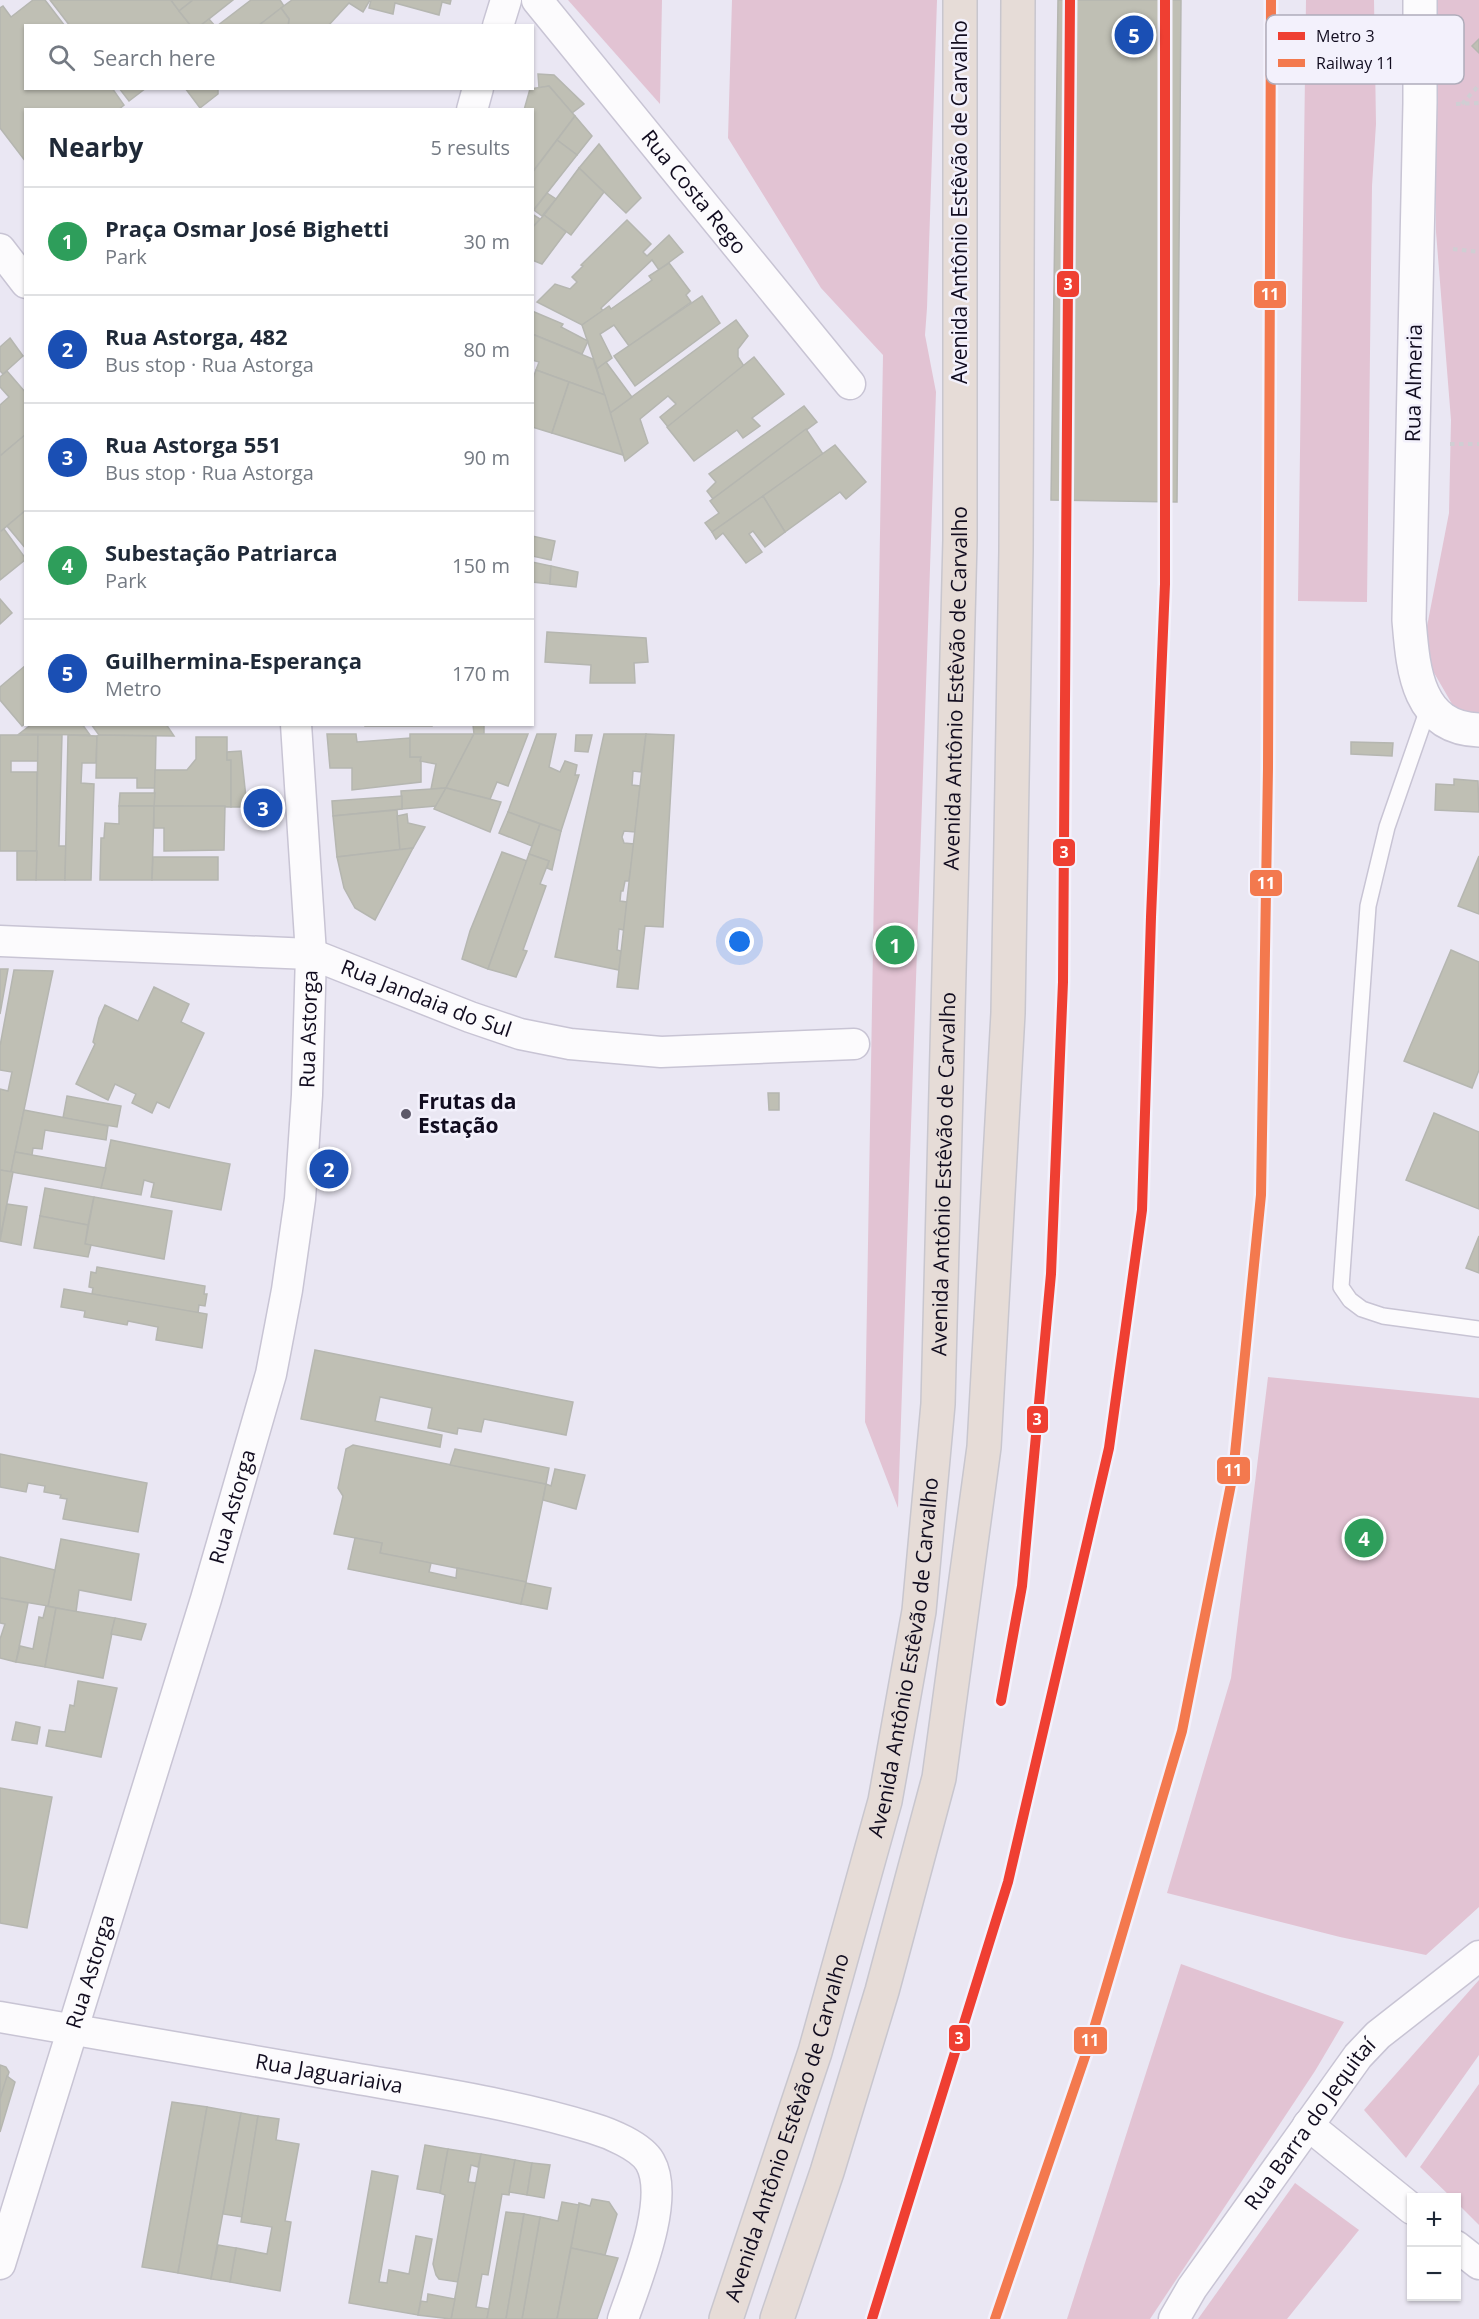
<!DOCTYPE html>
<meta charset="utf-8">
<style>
body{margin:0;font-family:"Open Sans",sans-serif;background:#f2f2f3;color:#1f2937}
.controls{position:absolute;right:18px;bottom:18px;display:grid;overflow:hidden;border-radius:0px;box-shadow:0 2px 4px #0004}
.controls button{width:54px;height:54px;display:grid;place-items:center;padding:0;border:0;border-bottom:2px solid #e0e1e3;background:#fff;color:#1f2937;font:30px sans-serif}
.you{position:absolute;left:740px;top:942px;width:21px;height:21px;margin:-15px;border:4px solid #fff;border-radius:50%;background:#1a73e8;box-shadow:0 0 0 9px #1a73e833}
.badge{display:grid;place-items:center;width:39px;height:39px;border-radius:50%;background:#5d5969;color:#fff;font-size:20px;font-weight:700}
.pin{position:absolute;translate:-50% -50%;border:3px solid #fff;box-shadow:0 2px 6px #0006}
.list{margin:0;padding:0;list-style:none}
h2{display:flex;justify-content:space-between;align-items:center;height:78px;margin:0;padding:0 24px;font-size:26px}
h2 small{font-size:20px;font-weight:400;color:#747a83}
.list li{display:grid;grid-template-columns:39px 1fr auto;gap:18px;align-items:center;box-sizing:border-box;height:108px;padding:0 24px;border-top:2px solid #e0e1e3}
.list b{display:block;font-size:22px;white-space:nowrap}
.list p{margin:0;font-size:20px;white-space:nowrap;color:#747a83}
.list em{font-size:20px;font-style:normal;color:#747a83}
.icon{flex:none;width:33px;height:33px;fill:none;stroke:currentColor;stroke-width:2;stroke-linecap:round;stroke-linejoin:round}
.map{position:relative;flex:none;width:1479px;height:2319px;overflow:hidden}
.search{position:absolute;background:#fff;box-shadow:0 2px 4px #0004;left:24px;top:24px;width:510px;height:66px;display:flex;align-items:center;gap:15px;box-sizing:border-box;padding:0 21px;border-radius:0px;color:#747a83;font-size:22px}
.panel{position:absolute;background:#fff;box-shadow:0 2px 4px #0004;left:24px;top:108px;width:510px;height:618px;border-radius:0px}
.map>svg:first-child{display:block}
.green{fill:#e2c3d3}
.building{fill:#bfbfb4;stroke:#b5b6b0;stroke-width:1.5}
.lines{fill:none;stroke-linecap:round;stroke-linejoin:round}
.service-casing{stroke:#c8c4d4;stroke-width:18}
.minor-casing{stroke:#c8c4d4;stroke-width:33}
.tertiary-casing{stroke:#c8c4d4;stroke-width:36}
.trunk-casing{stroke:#c8c6ce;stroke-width:36}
.path{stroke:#d0ced3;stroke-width:4;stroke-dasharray:4.5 4.5;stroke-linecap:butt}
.service{stroke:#fcfbfd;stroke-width:15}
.minor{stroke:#fcfbfd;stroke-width:30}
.tertiary{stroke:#fcfbfd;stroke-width:33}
.trunk{stroke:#e6dcd7;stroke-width:33}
.rail-1-casing{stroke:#f3f1fc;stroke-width:15}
.rail-1{stroke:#f3794e;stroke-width:10}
.metro-1-casing{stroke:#f3f1fc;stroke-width:15}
.metro-1{stroke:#ef3f32;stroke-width:10}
.poi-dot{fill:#5d5969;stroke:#f3f1fc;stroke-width:2}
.labels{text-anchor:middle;stroke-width:5;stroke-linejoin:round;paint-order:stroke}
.street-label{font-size:21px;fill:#110c1f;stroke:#f3f1fc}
.poi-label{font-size:21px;font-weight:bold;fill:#110c1f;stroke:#f3f1fc;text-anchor:start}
.key{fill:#f3f1fc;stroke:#afacba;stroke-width:1.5}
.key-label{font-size:16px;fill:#110c1f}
.line-badge{stroke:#f3f1fc;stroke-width:2}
.badge-label{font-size:16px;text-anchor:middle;font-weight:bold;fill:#fff}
</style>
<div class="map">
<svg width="1479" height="2319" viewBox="0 0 1479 2319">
<rect width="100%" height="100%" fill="#eae7f3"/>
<g class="green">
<polygon points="568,0 662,0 660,104"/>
<polygon points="732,0 937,0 927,308 925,335 936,392 898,1508 865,1422 883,355 821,288 728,138"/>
<polygon points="1306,0 1374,0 1376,124 1372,186 1367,602 1298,601"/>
<polygon points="1432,0 1479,0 1479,716 1459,716 1422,652 1449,513 1451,420 1436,232"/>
<polygon points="1268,1377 1479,1398 1479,1907 1426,1955 1340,1937 1167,1893 1231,1678"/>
<polygon points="1181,1964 1344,2022 1315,2071 1150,2319 1067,2319"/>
<polygon points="1479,1980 1479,2055 1406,2158 1364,2110"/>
<polygon points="1479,2084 1479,2225 1457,2203 1456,2198 1451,2197 1420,2167"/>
<polygon points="1295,2183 1359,2230 1287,2319 1198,2319"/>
</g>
<g class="building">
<polygon points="33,0 45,0 65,26 26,26 26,88 112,88 124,105 118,110 26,110 26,162 0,128 0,8 3,6 11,17"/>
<polygon points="50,0 171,0 191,26 70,26"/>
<polygon points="171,0 193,0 179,11"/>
<polygon points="193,0 233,0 200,26 191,26 179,11"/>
<polygon points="251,0 280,0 284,6 258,26 217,26"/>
<polygon points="292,0 370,0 363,12 349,3 328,26 288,26 289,19 281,8"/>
<polygon points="371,0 451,0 450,4 442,2 439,15 395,3 393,14 369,8"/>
<polygon points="1058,0 1181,0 1177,502 1051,500"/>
<polygon points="281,8 289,19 288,26 258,26"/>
<polygon points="209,19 215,26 200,26"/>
<polygon points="1479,39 1479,53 1472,46"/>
<polygon points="538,74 554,75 584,104 572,113 549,86 539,88"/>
<polygon points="549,86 575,116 532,173 532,110 524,110 530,89"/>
<polygon points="119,88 146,88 129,101"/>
<polygon points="185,88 218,88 218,94 200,108"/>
<polygon points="575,116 592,136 577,155 557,140"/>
<polygon points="557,140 577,155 532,212 532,173"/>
<polygon points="599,144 641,198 626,213 579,168"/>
<polygon points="579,168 604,192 571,235 544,215"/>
<polygon points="547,193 556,199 542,216 534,210"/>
<polygon points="532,214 540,219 532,228"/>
<polygon points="544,215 566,232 542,264 532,260 532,228"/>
<polygon points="627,220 651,244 643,252 647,256 669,235 683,252 659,270 652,260 601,308 603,311 582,325 537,302 555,284 570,289 577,282 572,277 583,266 581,265"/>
<polygon points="669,263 690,291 686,295 691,302 629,346 614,325 600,334 612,358 597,369 582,325 609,306 611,309 652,280 649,276"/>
<polygon points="702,296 720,323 635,386 614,356"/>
<polygon points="532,311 563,324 561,327 588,341 582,354 532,334"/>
<polygon points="736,320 748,336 738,349 738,357 744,366 668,427 660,417 676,404 668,396 640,419 648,443 625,461 610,413"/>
<polygon points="532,334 593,359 605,395 536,370 539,362 532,360"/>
<polygon points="10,338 23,356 3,374 0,371 0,347"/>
<polygon points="754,357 784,394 752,418 760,426 743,438 737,430 694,461 667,427"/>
<polygon points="606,362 632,397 610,413 597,369"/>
<polygon points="536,370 569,382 552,433 532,427 532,381"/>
<polygon points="7,371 26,393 26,434 0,456 0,405 9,397 0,387 0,377"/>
<polygon points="569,382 605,395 623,455 552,433"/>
<polygon points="804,406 817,422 713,499 707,491 716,482 709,474"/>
<polygon points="806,429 823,454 712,532 705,523 719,513 710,501"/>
<polygon points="26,434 26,510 0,532 0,456"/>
<polygon points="835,445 866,482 846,499 840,492 785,532 763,496"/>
<polygon points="763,496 785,532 765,547 753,531 749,534 762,552 746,563 723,533 716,539 712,532"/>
<polygon points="26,510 26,549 7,526"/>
<polygon points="4,529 26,559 0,580 0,532"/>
<polygon points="532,536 555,541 551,560 532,556"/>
<polygon points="532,562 551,566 550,584 532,582"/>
<polygon points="551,566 578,572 576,587 550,584"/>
<polygon points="0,599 12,613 0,624"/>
<polygon points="547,632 646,638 648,662 634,663 635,683 590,683 591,665 545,662"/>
<polygon points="26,665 26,723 22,726 0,700 0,687"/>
<polygon points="32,724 82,724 90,735 19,734"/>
<polygon points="91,724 166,724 174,736 99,735"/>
<rect x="365" y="724" width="67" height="2"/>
<polygon points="484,724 484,734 474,734 473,725"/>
<polygon points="327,734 356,734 357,742 410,738 410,757 421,757 421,782 352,790 352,768 330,768"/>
<polygon points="410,734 474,734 446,788 431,789 436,764 420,761 421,757 410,757"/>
<polygon points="474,734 528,734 508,786 497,782 490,799 446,788"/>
<polygon points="537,734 556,734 549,767 560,772 565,761 577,765 575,775 579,775 561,831 508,812"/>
<polygon points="604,734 646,734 641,772 633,771 632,785 640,786 635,832 624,831 622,837 624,843 634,844 629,881 625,881 623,891 621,891 620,901 627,902 624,930 619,929 617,950 621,951 619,970 555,957"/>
<polygon points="646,734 674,735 663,927 645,926 638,989 617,987"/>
<polygon points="0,735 38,735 38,761 11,761 11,772 37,772 37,851 0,851"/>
<polygon points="38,735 62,735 59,846 66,846 65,880 36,880"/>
<polygon points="68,735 97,736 96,763 82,763 81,783 94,784 91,880 65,880"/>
<polygon points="99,735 156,736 155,788 137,788 137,778 96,778 97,736"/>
<polygon points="576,735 592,735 588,752 575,751"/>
<polygon points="196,737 227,737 227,760 231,760 231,807 154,806 155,770 187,770 196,759"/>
<polygon points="1351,742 1393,743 1392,756 1351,754"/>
<polygon points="241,751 247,807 231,807 231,760 227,760 227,752"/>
<polygon points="1454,779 1478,781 1479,812 1435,810 1436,784 1454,785"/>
<polygon points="446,788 436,806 402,809 401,791"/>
<polygon points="446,788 501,802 490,832 434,809"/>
<polygon points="120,793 155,793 154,806 119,806"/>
<polygon points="402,796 402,809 333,816 332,801"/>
<polygon points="119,806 154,806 152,880 100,880 101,838 104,838 105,823 119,824"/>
<polygon points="154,806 225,806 224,850 164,851 164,828 154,828"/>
<polygon points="397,810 400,850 337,857 333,816"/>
<polygon points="508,812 540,824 532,846 499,833"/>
<polygon points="407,814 408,823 425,827 413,848 400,850 397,816"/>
<polygon points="540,824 561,831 552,870 547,868 549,861 529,854"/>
<polygon points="413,848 375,920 355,908 344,888 337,857"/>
<polygon points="17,851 37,851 36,880 17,880"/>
<polygon points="502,852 527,861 488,969 462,959 470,931"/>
<polygon points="529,854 549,861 540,884 546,886 523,950 527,951 516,977 488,969"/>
<polygon points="1479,856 1479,914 1458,906"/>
<polygon points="153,857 218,857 218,880 152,880"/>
<polygon points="1451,950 1479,962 1479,1070 1472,1088 1404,1061"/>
<polygon points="0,969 8,969 0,1014"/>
<polygon points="14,970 53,971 11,1172 0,1170 0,1089 8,1091 12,1072 0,1070 0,1046"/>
<polygon points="154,987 189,1004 181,1022 204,1033 169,1108 157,1102 152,1113 132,1103 136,1094 115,1084 108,1100 76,1084 95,1044 93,1042 99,1018 105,1005 138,1021"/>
<polygon points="768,1093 779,1093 779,1110 769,1110"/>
<polygon points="67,1096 121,1106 117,1127 63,1118"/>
<polygon points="24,1110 108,1126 106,1140 45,1130 42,1149 33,1148 32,1155 15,1152"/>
<polygon points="1434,1113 1479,1132 1479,1209 1406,1180"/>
<polygon points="111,1140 230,1164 221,1210 151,1197 154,1183 144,1180 141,1195 101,1188"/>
<polygon points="15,1152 106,1168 101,1188 11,1172"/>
<polygon points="0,1170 13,1172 0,1239"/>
<polygon points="45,1188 94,1197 88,1225 40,1216"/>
<polygon points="94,1197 172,1211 164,1259 85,1244"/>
<polygon points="7,1204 27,1207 21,1245 0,1241"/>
<polygon points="40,1216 88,1225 85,1244 91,1245 88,1257 34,1248"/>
<polygon points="1479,1236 1479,1273 1466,1268"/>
<polygon points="97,1267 205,1286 204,1294 207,1294 205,1306 199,1305 198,1313 92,1294 93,1288 89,1287 91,1272 96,1273"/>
<polygon points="64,1289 207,1314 202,1348 156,1340 158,1327 128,1321 127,1325 84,1317 85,1311 61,1307"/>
<polygon points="315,1350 573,1402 566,1435 484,1419 481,1432 458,1428 457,1434 428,1428 432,1408 380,1397 375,1421 442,1435 440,1447 301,1419"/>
<polygon points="353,1445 546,1484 526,1582 380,1553 382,1543 334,1534 343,1496 338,1488 346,1449"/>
<polygon points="455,1449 549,1468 546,1484 450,1465"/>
<polygon points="0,1454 147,1483 138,1532 63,1519 67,1499 60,1498 61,1495 44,1492 45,1486 28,1483 26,1492 0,1487"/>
<polygon points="555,1469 585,1475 576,1509 543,1500 546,1484 551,1486"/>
<polygon points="355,1538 382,1543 380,1553 431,1563 429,1572 456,1578 457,1568 526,1582 521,1604 348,1569"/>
<polygon points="61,1539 139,1554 131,1600 79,1590 76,1612 48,1606"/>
<polygon points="0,1557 55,1570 48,1606 0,1598"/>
<polygon points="526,1583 551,1588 547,1609 521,1604"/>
<polygon points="0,1598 28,1603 16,1662 0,1658 0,1639 5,1624 0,1623"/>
<polygon points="46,1606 56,1608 45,1667 16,1662 20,1646 33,1649 39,1617 43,1618"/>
<polygon points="56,1608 115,1618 103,1678 45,1667"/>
<polygon points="115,1618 146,1624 141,1640 111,1634"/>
<polygon points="78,1681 117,1688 101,1757 46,1746 49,1730 65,1732 70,1705 74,1706"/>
<polygon points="16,1722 40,1727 37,1744 12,1740"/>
<polygon points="0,1788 52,1797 27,1928 0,1923"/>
<polygon points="0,2065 6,2067 9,2072 0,2099"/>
<polygon points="7,2076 15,2082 0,2132 0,2099"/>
<polygon points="172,2102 207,2107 178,2273 142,2267"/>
<polygon points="207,2107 241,2113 211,2279 178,2273"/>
<polygon points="241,2113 258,2116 242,2217 223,2214"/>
<polygon points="258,2116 279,2119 276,2140 299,2144 285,2221 291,2222 280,2291 230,2282 236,2248 267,2254 272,2227 241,2222"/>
<polygon points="425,2145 448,2149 440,2193 417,2189"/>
<polygon points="448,2149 481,2154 478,2167 471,2165 468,2182 476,2183 458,2282 439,2279 436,2275 433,2264 445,2195 440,2193"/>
<polygon points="481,2154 515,2160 509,2195 502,2194 488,2275 482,2274 476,2307 489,2309 487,2319 451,2319"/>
<polygon points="515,2160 532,2163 527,2195 509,2192"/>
<polygon points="532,2163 550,2165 544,2198 527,2195"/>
<polygon points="372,2171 398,2176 379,2282 387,2283 389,2270 409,2274 416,2236 432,2239 418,2315 349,2303"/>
<polygon points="592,2199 609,2202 617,2214 605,2255 571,2248 579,2203 590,2206"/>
<polygon points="562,2202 579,2205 557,2319 522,2319 540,2217 558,2221"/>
<polygon points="506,2212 524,2214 506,2319 487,2319"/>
<polygon points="524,2214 540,2217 522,2319 506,2319"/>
<polygon points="218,2245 236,2248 230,2282 211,2279"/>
<polygon points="571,2248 618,2258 597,2319 557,2319"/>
<polygon points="428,2294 455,2299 451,2319 418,2315 421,2301 427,2302"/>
</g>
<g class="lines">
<g class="service-casing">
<polyline id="service" points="1429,706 1387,827 1368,906 1341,1287 1350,1300 1362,1309 1383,1316 1479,1329"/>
</g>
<g class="minor-casing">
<g id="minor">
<path id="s1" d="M 537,0 L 850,384"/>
<polyline points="498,26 506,0"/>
<polyline points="472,110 478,88"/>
<polyline points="0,249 26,283"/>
<path id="s2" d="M 0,941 L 311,954 L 470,1017 L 520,1034 L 570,1044 L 661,1052 L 854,1044"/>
<path id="s3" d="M 0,2017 C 118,2037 235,2058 353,2078 C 433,2092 514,2104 592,2128 C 609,2133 641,2146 650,2162 C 671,2199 636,2281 623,2319"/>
<polyline points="1308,2125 1412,2209"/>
<polyline points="1456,2246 1479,2264"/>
<path id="s4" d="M 0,2264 L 206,1599 L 271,1374 L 287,1290 L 300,1199 L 307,1095 L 311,954 L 296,724"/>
<path id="s5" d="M 1174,2319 L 1192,2288 L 1358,2056 L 1378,2035 L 1479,1956"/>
</g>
</g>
<g class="tertiary-casing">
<path id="tertiary" d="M 1420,0 L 1420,103 L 1409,620 C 1413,667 1416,728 1479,730"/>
</g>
<g class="trunk-casing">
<g id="trunk">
<path id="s6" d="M 726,2319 L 815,2052 L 885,1801 L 919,1611 L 938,1404 L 960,540 L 960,0"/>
<polyline points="777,2319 827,2172 882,1991 939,1778 984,1447 1008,1013 1016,551 1018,0"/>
</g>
</g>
<g class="path">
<polyline points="1456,104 1479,103"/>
<polyline points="1462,104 1479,85"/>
<polyline points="1453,249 1479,252"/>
<polyline points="1450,444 1479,444"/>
</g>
<use href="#service" class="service"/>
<use href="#minor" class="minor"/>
<use href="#tertiary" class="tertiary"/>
<use href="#trunk" class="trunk"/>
<g class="rail-1-casing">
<polyline id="rail-1" points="995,2319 1090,2042 1182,1731 1233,1474 1261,1195 1268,768 1271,0"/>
</g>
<use href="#rail-1" class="rail-1"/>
<g class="metro-1-casing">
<g id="metro-1">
<polyline points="1001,1701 1022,1586 1051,1274 1063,982 1070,0"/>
<polyline points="872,2319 1008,1882 1109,1448 1142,1210 1151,917 1165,584 1165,0"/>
</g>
</g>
<use href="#metro-1" class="metro-1"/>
</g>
<circle class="poi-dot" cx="406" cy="1114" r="6"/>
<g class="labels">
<g class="street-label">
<text dy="7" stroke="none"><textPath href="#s1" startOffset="248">Rua Costa Rego</textPath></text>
<text transform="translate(960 202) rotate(-90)" y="7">Avenida Antônio Estêvão de Carvalho</text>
<text transform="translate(1414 383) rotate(-89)" y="7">Rua Almeria</text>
<text dy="7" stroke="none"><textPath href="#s6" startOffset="1659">Avenida Antônio Estêvão de Carvalho</textPath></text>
<text dy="7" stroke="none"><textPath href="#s2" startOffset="435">Rua Jandaia do Sul</textPath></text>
<text dy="7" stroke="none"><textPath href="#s4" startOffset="1278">Rua Astorga</textPath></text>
<text dy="7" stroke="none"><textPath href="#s6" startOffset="1173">Avenida Antônio Estêvão de Carvalho</textPath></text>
<text dy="7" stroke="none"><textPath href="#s4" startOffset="792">Rua Astorga</textPath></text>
<text dy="7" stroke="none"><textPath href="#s6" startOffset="687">Avenida Antônio Estêvão de Carvalho</textPath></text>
<text dy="7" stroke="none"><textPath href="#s4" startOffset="306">Rua Astorga</textPath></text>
<text dy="7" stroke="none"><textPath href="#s3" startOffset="334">Rua Jaguariaiva</textPath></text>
<text dy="7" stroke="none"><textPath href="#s5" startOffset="238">Rua Barra do Jequitaí</textPath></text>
<text dy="7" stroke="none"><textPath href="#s6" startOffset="201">Avenida Antônio Estêvão de Carvalho</textPath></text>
</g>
<g class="poi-label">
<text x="418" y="1109">Frutas da<tspan x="418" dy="24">Estação</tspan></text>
</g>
</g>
<rect x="1266" y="15" width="198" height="69" rx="9" class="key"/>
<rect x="1278" y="32" width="27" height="8" fill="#ef3f32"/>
<rect x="1278" y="59" width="27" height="8" fill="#f3794e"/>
<g class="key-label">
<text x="1316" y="42">Metro 3</text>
<text x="1316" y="69">Railway 11</text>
</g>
<g class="line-badge">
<rect x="1056" y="270" width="24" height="28" rx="6" fill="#ef3f32"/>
<rect x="1253" y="280" width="34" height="29" rx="6" fill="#f3794e"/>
<rect x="1052" y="838" width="24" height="29" rx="6" fill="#ef3f32"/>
<rect x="1249" y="869" width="34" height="28" rx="6" fill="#f3794e"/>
<rect x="1026" y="1405" width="23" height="29" rx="6" fill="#ef3f32"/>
<rect x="1216" y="1456" width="35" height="29" rx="6" fill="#f3794e"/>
<rect x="948" y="2024" width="23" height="28" rx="6" fill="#ef3f32"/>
<rect x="1073" y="2026" width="35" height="29" rx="6" fill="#f3794e"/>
</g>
<g class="badge-label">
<text x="1068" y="290">3</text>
<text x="1270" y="300">11</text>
<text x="1064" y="858">3</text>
<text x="1266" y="889">11</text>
<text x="1037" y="1425">3</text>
<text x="1233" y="1476">11</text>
<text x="959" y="2044">3</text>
<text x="1090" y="2046">11</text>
</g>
</svg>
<div class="controls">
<button>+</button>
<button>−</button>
</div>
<div class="you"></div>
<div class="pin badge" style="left:895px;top:945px;background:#2e9e5b">1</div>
<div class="pin badge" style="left:329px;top:1169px;background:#1a4fb4">2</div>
<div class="pin badge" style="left:263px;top:808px;background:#1a4fb4">3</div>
<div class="pin badge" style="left:1364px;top:1538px;background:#2e9e5b">4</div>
<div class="pin badge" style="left:1134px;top:35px;background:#1a4fb4">5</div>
<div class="search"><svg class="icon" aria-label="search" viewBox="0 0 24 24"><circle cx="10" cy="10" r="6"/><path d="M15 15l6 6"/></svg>Search here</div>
<section class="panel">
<h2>Nearby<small>5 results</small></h2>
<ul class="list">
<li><span class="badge" style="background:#2e9e5b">1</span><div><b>Praça Osmar José Bighetti</b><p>Park</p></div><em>30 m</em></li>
<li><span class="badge" style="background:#1a4fb4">2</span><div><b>Rua Astorga, 482</b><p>Bus stop · Rua Astorga</p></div><em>80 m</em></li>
<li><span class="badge" style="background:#1a4fb4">3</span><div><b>Rua Astorga 551</b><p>Bus stop · Rua Astorga</p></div><em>90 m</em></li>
<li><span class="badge" style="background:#2e9e5b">4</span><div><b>Subestação Patriarca</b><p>Park</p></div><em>150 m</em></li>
<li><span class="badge" style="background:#1a4fb4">5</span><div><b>Guilhermina-Esperança</b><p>Metro</p></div><em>170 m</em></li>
</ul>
</section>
</div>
